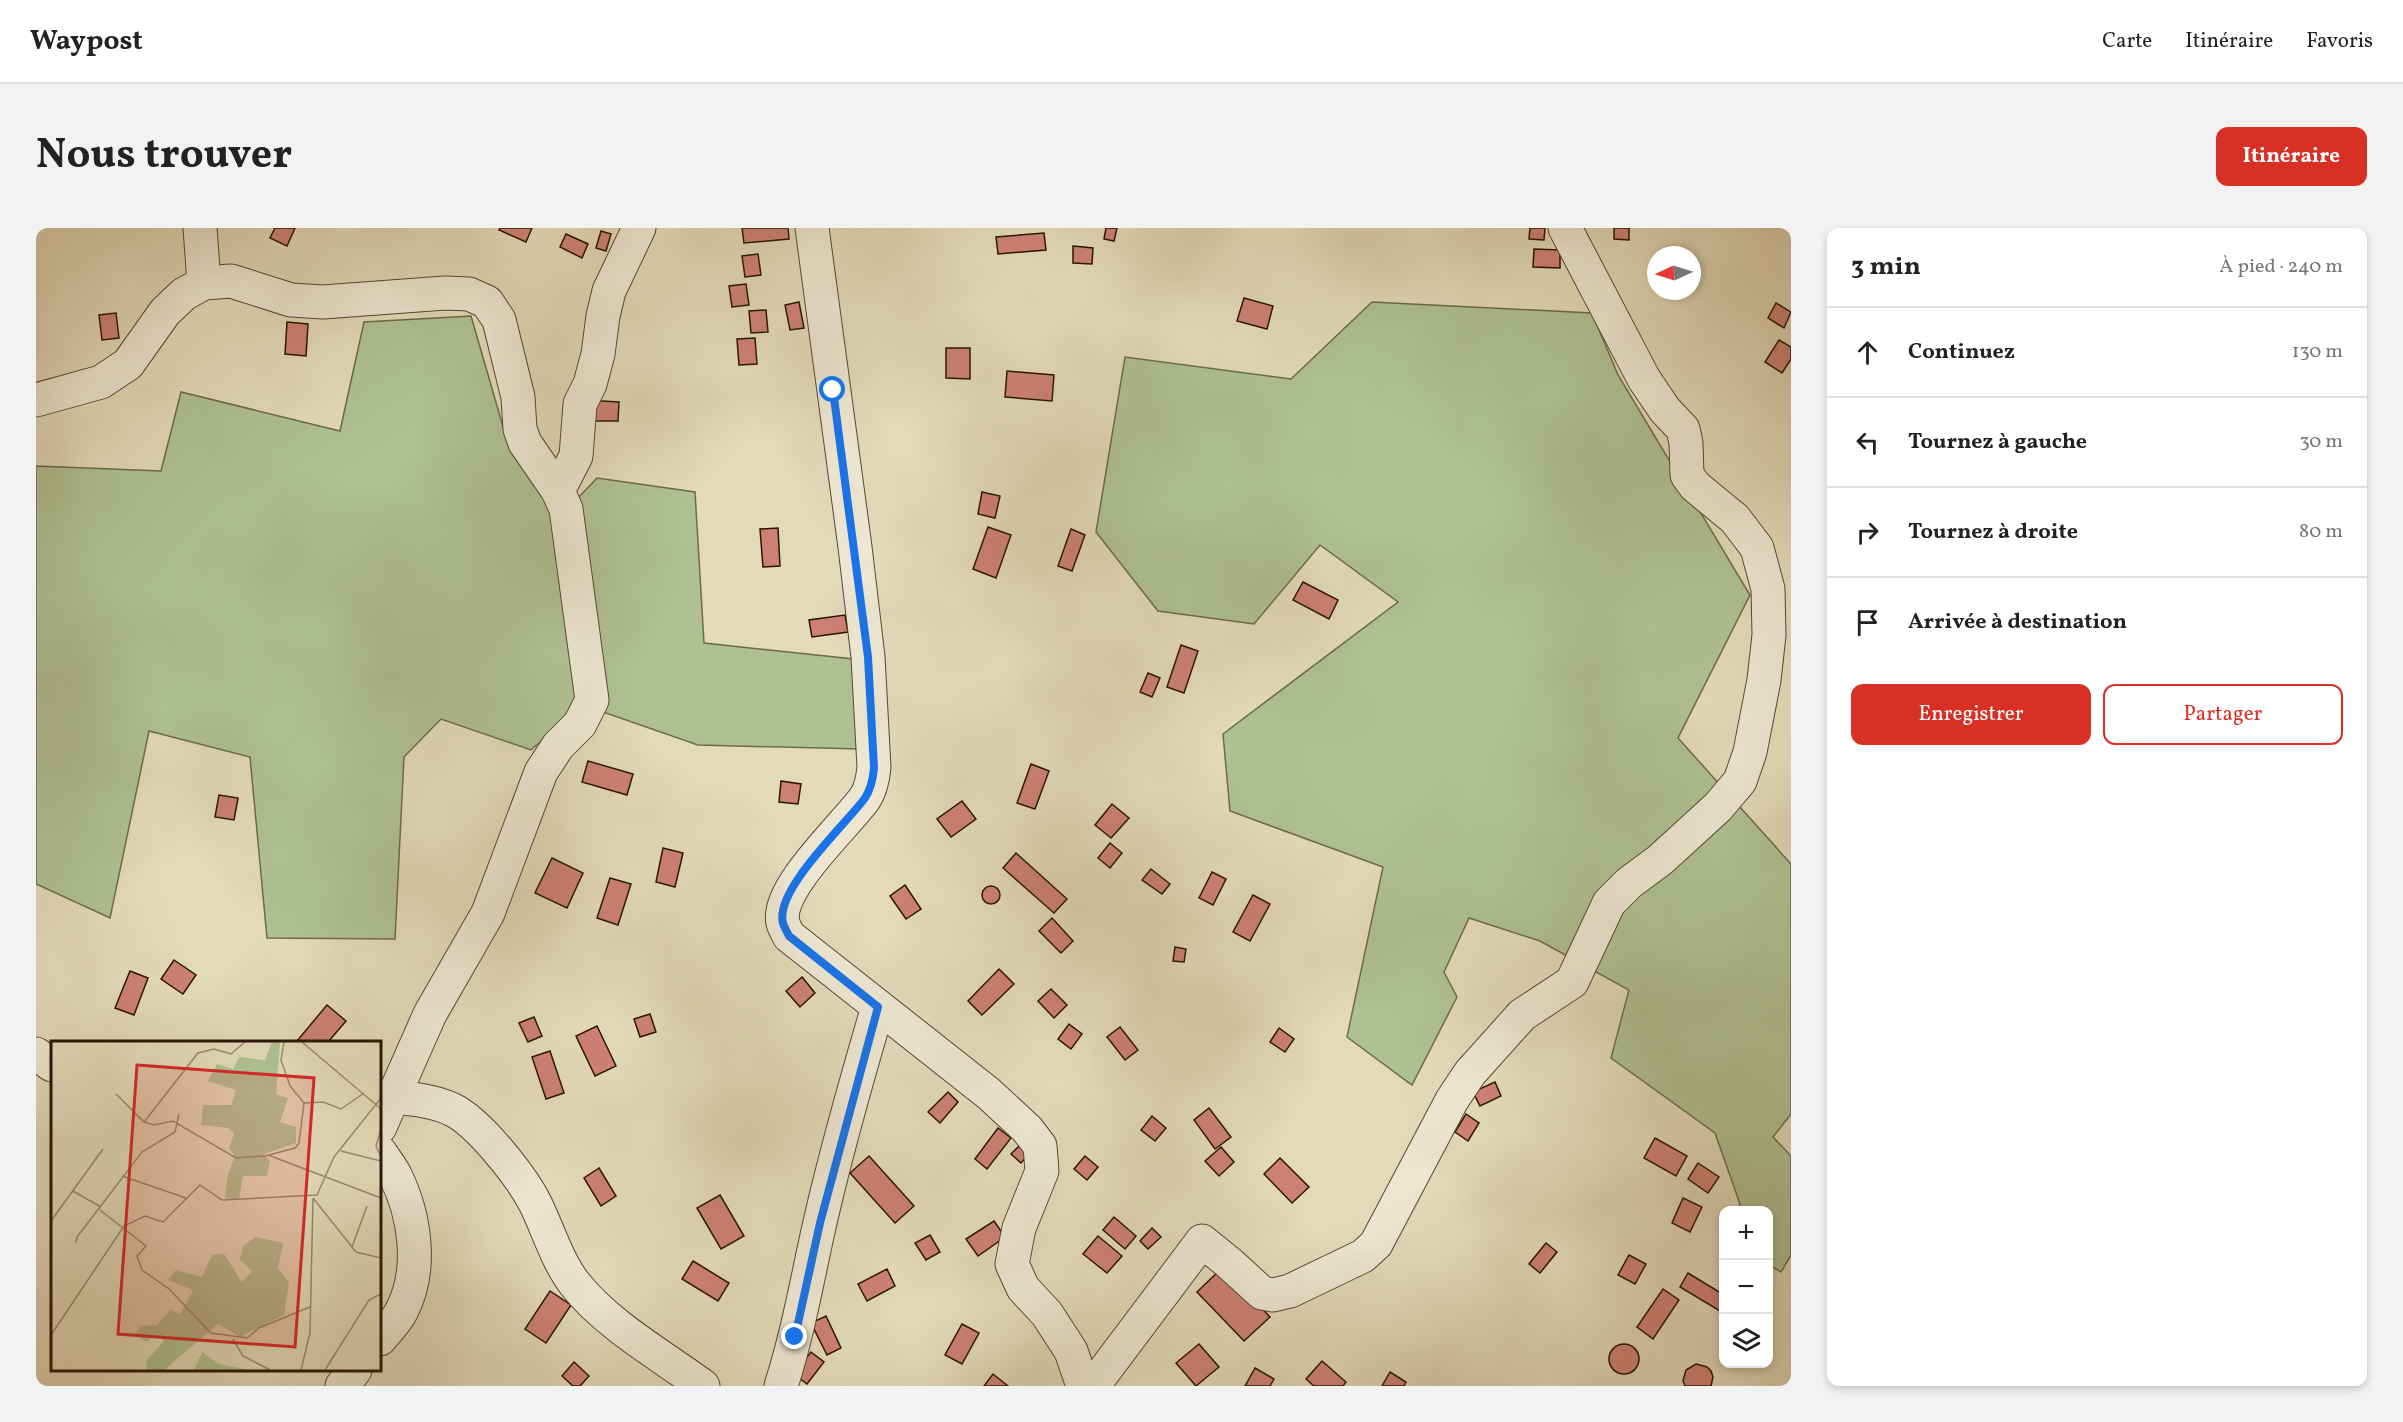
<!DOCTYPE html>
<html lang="fr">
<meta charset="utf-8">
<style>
body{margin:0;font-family:Vollkorn,serif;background:#f2f2f2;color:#222}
.controls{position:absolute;right:18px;bottom:18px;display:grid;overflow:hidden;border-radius:12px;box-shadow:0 3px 9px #0003}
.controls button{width:54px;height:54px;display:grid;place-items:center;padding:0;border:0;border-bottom:2px solid #e0e0e0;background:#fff;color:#222;font:30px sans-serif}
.compass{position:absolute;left:1611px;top:18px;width:54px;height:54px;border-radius:50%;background:#fff;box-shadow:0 3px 9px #0003;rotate:266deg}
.stop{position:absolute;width:18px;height:18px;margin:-14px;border:4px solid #1a73e8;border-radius:50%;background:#fff}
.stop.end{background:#1a73e8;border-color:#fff;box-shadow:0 2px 6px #0008}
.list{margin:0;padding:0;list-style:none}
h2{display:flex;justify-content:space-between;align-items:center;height:78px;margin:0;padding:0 24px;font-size:26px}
h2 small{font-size:20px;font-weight:400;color:#767676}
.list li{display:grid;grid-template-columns:39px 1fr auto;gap:18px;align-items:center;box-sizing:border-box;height:90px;padding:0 24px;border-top:2px solid #e0e0e0}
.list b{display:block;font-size:22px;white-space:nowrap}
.list em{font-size:20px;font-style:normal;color:#767676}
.actions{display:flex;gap:12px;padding:18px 24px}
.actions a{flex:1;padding:14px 0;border:2px solid #d93025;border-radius:12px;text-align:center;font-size:21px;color:#d93025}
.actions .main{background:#d93025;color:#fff}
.icon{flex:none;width:33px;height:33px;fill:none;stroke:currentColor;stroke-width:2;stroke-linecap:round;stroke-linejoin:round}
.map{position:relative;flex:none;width:1755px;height:1158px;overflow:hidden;border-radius:12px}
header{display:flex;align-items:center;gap:36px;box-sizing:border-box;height:84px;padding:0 30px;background:#fff;border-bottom:2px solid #e0e0e0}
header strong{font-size:28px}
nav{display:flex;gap:33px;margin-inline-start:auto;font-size:21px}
.intro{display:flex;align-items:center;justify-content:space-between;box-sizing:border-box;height:144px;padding:0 36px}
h1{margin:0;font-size:42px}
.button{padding:15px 27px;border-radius:12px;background:#d93025;color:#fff;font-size:21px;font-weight:700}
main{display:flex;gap:36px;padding:0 36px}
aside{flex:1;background:#fff;border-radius:12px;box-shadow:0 3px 9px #0003}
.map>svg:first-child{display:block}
.green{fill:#afc193;stroke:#6c6b4a;stroke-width:1.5}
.building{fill:#cd8175;stroke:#281502;stroke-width:1.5}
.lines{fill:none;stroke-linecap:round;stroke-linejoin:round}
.minor-casing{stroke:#574630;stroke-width:35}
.minor{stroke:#ede7d2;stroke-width:33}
.route{stroke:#1a73e8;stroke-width:8}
.inset-road{fill:none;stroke:#988b70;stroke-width:1.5}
.view{fill:#d62828;fill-opacity:0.15;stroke:#d62828;stroke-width:3}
.inset-edge{fill:none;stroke:#281502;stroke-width:3}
</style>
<header>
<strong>Waypost</strong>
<nav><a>Carte</a><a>Itinéraire</a><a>Favoris</a></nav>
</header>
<div class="intro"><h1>Nous trouver</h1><a class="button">Itinéraire</a></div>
<main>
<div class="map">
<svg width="1755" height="1158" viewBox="0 0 1755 1158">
<rect width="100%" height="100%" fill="#e3daba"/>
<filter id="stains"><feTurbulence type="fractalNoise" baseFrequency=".00333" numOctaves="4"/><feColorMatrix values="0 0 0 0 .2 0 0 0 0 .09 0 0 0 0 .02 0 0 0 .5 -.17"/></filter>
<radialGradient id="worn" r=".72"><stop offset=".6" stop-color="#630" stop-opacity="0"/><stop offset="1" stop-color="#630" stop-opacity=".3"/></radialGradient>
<g class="green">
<polygon points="1336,74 1556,85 1582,147 1714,367 1642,510 1755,636 1755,886 1737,909 1755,928 1755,1027 1745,1044 1733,1037 1732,982 1702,982 1704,976 1679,905 1575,830 1593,762 1504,713 1433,690 1408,744 1421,769 1376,857 1311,809 1347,639 1194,583 1187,506 1362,374 1284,317 1218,396 1122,383 1060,304 1089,129 1255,151"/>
<polygon points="435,88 470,209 521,292 561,250 659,264 668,415 827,432 824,521 662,517 547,477 495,522 405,491 368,529 359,711 231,710 214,529 113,503 74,690 0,656 0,238 125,243 145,164 304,203 328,94"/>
</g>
<g class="building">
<polygon points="239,0 259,0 251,18 234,10"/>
<polygon points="464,0 496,0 490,14 463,2"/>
<polygon points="706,0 752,0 753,11 708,15"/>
<polygon points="1070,0 1081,0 1078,13 1068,11"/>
<polygon points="1494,0 1509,0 1508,12 1493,11"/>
<polygon points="1578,0 1593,0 1593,12 1578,11"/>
<polygon points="565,3 575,6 570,23 560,20"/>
<polygon points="1008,5 1010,22 962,26 960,9"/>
<polygon points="530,6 552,16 546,30 524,19"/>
<polygon points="1037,18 1057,20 1056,36 1037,35"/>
<polygon points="1498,21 1524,22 1524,40 1497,39"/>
<polygon points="722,26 725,47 709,49 706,28"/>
<polygon points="710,56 713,77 696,79 693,58"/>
<polygon points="1208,70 1237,78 1231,101 1201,93"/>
<polygon points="763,74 768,100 754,102 749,77"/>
<polygon points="1740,75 1755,84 1748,100 1732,90"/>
<polygon points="730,82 732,104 715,105 713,83"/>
<polygon points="80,85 83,110 66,112 63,87"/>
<polygon points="251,94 272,96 270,128 249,126"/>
<polygon points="719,110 721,136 703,137 701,111"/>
<polygon points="1743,112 1755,119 1755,131 1746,145 1729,134"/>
<polygon points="910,120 934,120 934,151 910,150"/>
<polygon points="971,143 1018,147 1016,173 969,169"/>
<polygon points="549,172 583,174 582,193 548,193"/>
<polygon points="946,264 964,268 959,290 942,286"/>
<polygon points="952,299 975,307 960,350 937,341"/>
<polygon points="742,300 744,338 727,339 724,301"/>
<polygon points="1035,301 1049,307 1036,343 1022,338"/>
<polygon points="1267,354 1302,372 1293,391 1257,372"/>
<polygon points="809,387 812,404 776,409 773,392"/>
<polygon points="1145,417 1162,423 1148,465 1131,459"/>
<polygon points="1112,445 1124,450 1116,469 1104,464"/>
<polygon points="552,533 597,546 591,567 546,554"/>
<polygon points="995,536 1013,543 999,581 981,575"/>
<polygon points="745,553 765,556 762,576 743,574"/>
<polygon points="183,567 202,570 198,592 179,589"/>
<polygon points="926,573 940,591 915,609 901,591"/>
<polygon points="1076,576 1093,590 1075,610 1059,597"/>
<polygon points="1074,615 1086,625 1074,640 1062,630"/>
<polygon points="627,620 647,625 639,659 620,654"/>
<polygon points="980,625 1031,671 1018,685 967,640"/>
<polygon points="516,630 547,645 531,680 499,665"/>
<polygon points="1115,641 1134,656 1126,666 1106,652"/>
<polygon points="1176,644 1190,651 1177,677 1163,670"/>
<polygon points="574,650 595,656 582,697 561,690"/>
<polygon points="869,657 885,681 870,691 854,668"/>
<circle cx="955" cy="667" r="9"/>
<polygon points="1217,667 1234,676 1214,713 1197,704"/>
<polygon points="1016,690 1037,713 1025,725 1003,703"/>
<polygon points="1139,719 1150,721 1148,734 1137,733"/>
<polygon points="138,732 160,747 147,766 125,751"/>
<polygon points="963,741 978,756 946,787 932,773"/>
<polygon points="94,743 112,750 98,787 79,780"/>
<polygon points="766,749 779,765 764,779 750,763"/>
<polygon points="1015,761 1031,777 1018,790 1002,773"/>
<polygon points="291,777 310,793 292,814 263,814 261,813"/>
<polygon points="614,786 620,804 604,809 598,791"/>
<polygon points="498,789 506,808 492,814 483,795"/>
<polygon points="1033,796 1046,806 1035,821 1022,811"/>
<polygon points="561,798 580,838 559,848 540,808"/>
<polygon points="1084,799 1102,822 1089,832 1071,809"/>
<polygon points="1243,800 1258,811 1249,824 1234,814"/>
<polygon points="514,823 528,865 510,871 496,829"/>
<polygon points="1459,854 1465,868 1444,878 1437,864"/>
<polygon points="912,864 922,874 904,895 892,884"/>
<polygon points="1173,880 1195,909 1179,921 1158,892"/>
<polygon points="1430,886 1443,895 1432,913 1419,904"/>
<polygon points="1116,888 1130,900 1119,913 1105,902"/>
<polygon points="962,900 975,910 951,941 939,931"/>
<polygon points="1619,910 1651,928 1640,948 1608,930"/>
<polygon points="984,917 993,926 985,935 975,926"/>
<polygon points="1185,919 1198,934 1183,948 1169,933"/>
<polygon points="833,928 878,978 859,995 814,945"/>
<polygon points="1049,928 1062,939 1051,952 1038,941"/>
<polygon points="1244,930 1273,959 1256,975 1228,946"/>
<polygon points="1662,935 1683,949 1672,965 1652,951"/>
<polygon points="563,940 580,968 565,978 548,950"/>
<polygon points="684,967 708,1008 685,1021 661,980"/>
<polygon points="1647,970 1666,979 1654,1004 1636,995"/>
<polygon points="1078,989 1100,1008 1089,1021 1067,1002"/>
<polygon points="958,993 969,1009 942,1028 930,1011"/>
<polygon points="1116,1000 1125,1009 1112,1021 1104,1013"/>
<polygon points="894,1007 904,1024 890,1032 879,1015"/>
<polygon points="1062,1008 1086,1028 1071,1045 1047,1026"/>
<polygon points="1510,1015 1521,1024 1504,1045 1493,1036"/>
<polygon points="1593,1027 1610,1036 1599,1056 1582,1047"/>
<polygon points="657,1033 693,1055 682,1073 646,1051"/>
<polygon points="1187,1039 1234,1089 1208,1113 1161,1064"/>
<polygon points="851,1041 859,1058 831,1073 822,1056"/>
<polygon points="1652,1045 1688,1067 1688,1077 1684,1083 1644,1059"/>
<polygon points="1627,1061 1643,1072 1617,1111 1601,1099"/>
<polygon points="514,1063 535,1077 510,1115 489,1101"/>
<polygon points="790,1088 805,1120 791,1127 775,1095"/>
<polygon points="926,1096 943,1105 926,1136 909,1127"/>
<polygon points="1163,1116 1183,1139 1160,1158 1140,1135"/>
<circle cx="1588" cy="1131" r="15"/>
<polygon points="775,1124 788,1134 771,1156 758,1146"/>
<polygon points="1286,1133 1310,1154 1307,1158 1278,1158 1270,1151"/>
<polygon points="538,1134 553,1148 544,1158 537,1158 526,1148"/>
<polygon points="1660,1136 1671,1139 1675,1143 1677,1149 1675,1158 1649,1158 1647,1153 1650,1142"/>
<polygon points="1219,1140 1238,1151 1234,1158 1209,1158"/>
<polygon points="1354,1144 1370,1154 1368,1158 1346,1158"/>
<polygon points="957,1146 972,1158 948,1158"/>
</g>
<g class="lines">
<g class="minor-casing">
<g id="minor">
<polyline points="164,0 168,55"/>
<path d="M 776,0 L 819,319 L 832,429 L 838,539 C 837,550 835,561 829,570 C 811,596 738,662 747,695 C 748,699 751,704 753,708 L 952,865 L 991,901 L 1004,918 L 1006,943 L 983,1000 L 976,1036 L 987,1060 L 1011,1086 L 1035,1123 L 1047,1158"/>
<polyline points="0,172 65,154 92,136 129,84 148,66 168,55 195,53 255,72 287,74 409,65 433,66 451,74 463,92 482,169 484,201 489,215 522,263 530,281 556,472 544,496 522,518 505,544 452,685 394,786 344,899"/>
<polyline points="522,263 540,228 544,176 554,156 562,126 567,88 573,63 603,0"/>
<polyline points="0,826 16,837"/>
<path d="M 344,868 C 367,870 394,871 415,881 C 442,893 485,948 499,975 C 512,1001 521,1033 539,1056 C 570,1096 626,1128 667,1158"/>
<path d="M 344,924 C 349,932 355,939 359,947 C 379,987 387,1041 366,1082 C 361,1093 351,1102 344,1111"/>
<polyline points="306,1158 319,1142"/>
<path d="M 745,1158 C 760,1111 769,1064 779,1017 C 796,937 819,857 842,779"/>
<polyline points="1057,1158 1166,1013 1192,1034 1226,1065 1237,1067 1254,1063 1327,1028 1340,1016 1416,872 1434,845 1486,787 1536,754 1573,675 1593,655 1624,632 1682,579 1704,553 1714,524 1728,452 1733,407 1732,361 1721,320 1699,291 1659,258 1651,247 1650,215 1647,201 1629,182 1608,151 1529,0"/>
</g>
</g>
<use href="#minor" class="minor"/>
</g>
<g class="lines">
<path class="route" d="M 759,1109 L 784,995 L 842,779 L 753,708 C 751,704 748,699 747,695 C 738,662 811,595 829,570 C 835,561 837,551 838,540 L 832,429 L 797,162"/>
</g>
<g transform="translate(15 813)">
<rect width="330" height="330" fill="#e3daba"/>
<path d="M 221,1 L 229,1 L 225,53 L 237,57 L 229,81 L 245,86 L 245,102 L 213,113 L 219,120 L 216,135 L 192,135 L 188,159 L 174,157 L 177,133 L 184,115 L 178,107 L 183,93 L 178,87 L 150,84 L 152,64 L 180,64 L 185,49 L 157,40 L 166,23 L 182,28 L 188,16 L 214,19 ZM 205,196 L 232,202 L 227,227 L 238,241 L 233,274 L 189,296 L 167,283 L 113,329 L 95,329 L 96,319 L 113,300 L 105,293 L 96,301 L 84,293 L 90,285 L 106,284 L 119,269 L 129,273 L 142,249 L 117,239 L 125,229 L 151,236 L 161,214 L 173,213 L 191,241 L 201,230 L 189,219 L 192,205 ZM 151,311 L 168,323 L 199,329 L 143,329 Z" fill="#afc193"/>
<path class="inset-road" d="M 251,1 L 330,68M 65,53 L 93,81 L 103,84 L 122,80 L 185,117 L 214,115 L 244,107 L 248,102 L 253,62 L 239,45 L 230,19 L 233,1M 253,62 L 272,61 L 290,68 L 313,52M 93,81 L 147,12 L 163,8 L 180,13 L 194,1M 330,88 L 325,105 L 330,116M 290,110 L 330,120M 217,114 L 330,157M 71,135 L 135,157M 22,150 L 50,166M 262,157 L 305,211 L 330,217M 49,169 L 95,205 L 86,215 L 91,229 L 118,248 L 160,292 L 196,297 L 208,287 L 259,266M 0,180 L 52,108M 25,202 L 26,196 L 91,111 L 124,91 L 128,73M 301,206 L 316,165M 0,294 L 73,185 L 94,175 L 112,181 L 149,144 L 171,159 L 266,154 L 283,116 L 330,57M 182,298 L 192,315 L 219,329M 250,329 L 259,292 L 262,158M 274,329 L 318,259 L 330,253"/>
<path class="view" d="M 86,24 L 263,37 L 244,306 L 67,293 Z"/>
<rect width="330" height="330" class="inset-edge"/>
</g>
<rect width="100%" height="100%" filter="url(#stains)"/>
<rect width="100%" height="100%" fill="url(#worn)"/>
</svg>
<div class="controls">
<button>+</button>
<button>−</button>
<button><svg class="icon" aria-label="layers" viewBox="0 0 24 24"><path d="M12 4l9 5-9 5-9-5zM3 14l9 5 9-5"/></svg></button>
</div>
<svg class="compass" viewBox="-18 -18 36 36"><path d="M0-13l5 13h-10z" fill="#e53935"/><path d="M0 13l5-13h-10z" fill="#767676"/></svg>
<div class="stop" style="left:797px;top:162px"></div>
<div class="stop end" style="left:759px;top:1109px"></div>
</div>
<aside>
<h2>3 min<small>À pied · 240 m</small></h2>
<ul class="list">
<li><svg class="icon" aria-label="ahead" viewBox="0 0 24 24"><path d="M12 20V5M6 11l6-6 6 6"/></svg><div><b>Continuez</b></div><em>130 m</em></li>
<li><svg class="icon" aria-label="left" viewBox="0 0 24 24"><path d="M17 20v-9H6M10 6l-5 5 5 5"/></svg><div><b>Tournez à gauche</b></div><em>30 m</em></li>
<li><svg class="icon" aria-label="right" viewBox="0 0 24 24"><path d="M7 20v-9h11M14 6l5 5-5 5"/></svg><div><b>Tournez à droite</b></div><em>80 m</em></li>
<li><svg class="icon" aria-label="arrive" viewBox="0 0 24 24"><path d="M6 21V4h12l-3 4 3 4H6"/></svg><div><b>Arrivée à destination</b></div></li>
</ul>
<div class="actions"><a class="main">Enregistrer</a><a>Partager</a></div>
</aside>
</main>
